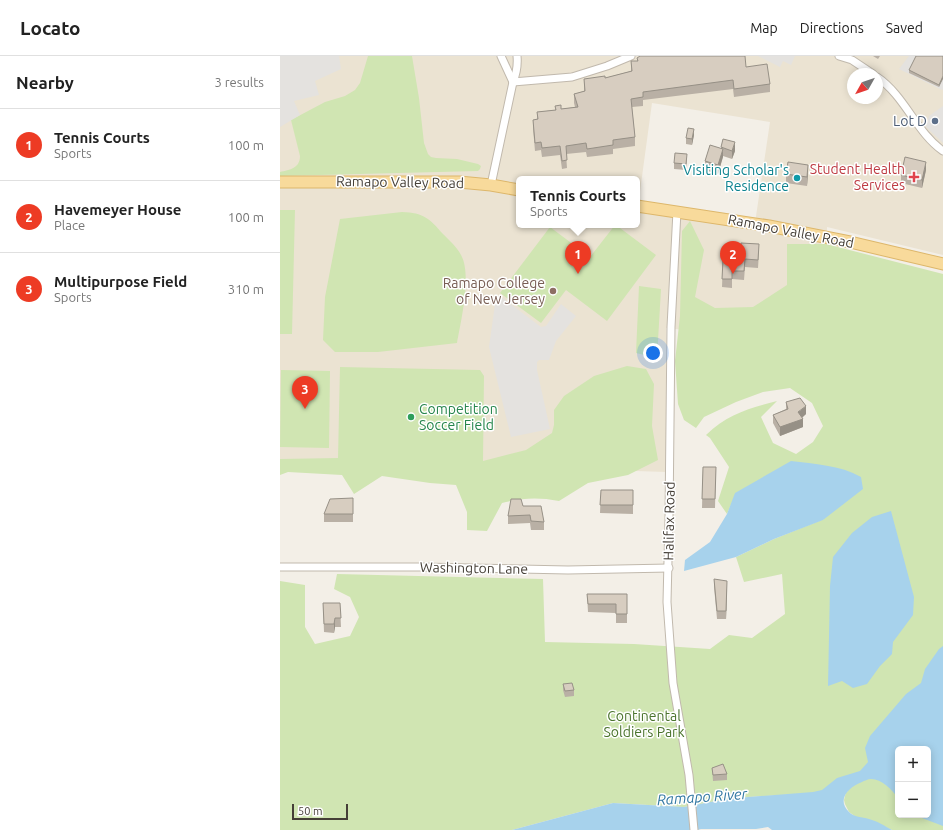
<!DOCTYPE html>
<meta charset="utf-8">
<style>
body{margin:0;font-family:Ubuntu,sans-serif;background:#f6f6f6;color:#222}
.controls{position:absolute;right:12px;bottom:12px;display:grid;overflow:hidden;border-radius:6px;box-shadow:0 2px 10px #0003}
.controls button{width:36px;height:36px;display:grid;place-items:center;padding:0;border:0;border-bottom:1px solid #e0e0e0;background:#fff;color:#222;font:20px sans-serif}
.compass{position:absolute;left:567px;top:12px;width:36px;height:36px;border-radius:50%;background:#fff;box-shadow:0 2px 10px #0003;rotate:230deg}
.scale{position:absolute;left:12px;bottom:10px;width:56px;box-sizing:border-box;padding-left:4px;border:2px solid #453f37;border-top:0;font-size:11px;line-height:14px;white-space:nowrap;color:#453f37;-webkit-text-stroke:3px #fff;paint-order:stroke}
.you{position:absolute;left:373px;top:297px;width:14px;height:14px;margin:-10px;border:3px solid #fff;border-radius:50%;background:#1a73e8;box-shadow:0 0 0 6px #1a73e833}
.badge{display:grid;place-items:center;width:26px;height:26px;border-radius:50%;background:#ed3b24;color:#fff;font-size:13px;font-weight:700}
.pin{position:absolute;translate:-50% -33px;filter:drop-shadow(0 1px 2px #0008)}
.pin::after{content:'';position:absolute;top:21px;width:14px;height:12px;background:inherit;clip-path:polygon(0 0,100% 0,50% 100%)}
.popup{position:absolute;left:236px;top:120px;width:124px;height:52px;box-sizing:border-box;display:grid;place-content:center;border-radius:6px;background:#fff;filter:drop-shadow(0 1px 3px #0005);font-size:13px;white-space:nowrap;color:#767676}
.popup b{font-size:15px;color:#222}
.popup::after{content:'';position:absolute;left:50%;top:100%;margin-left:-8px;border:8px solid transparent;border-top-color:#fff}
.list{margin:0;padding:0;list-style:none}
h2{display:flex;justify-content:space-between;align-items:center;height:52px;margin:0;padding:0 16px;font-size:17px}
h2 small{font-size:13px;font-weight:400;color:#767676}
.list li{display:grid;grid-template-columns:26px 1fr auto;gap:12px;align-items:center;box-sizing:border-box;height:72px;padding:0 16px;border-top:1px solid #e0e0e0}
.list b{display:block;font-size:15px;white-space:nowrap}
.list p{margin:0;font-size:13px;white-space:nowrap;color:#767676}
.list em{font-size:13px;font-style:normal;color:#767676}
.map{position:relative;flex:none;width:663px;height:774px;overflow:hidden}
header{display:flex;align-items:center;gap:24px;box-sizing:border-box;height:56px;padding:0 20px;background:#fff;border-bottom:1px solid #e0e0e0}
header strong{font-size:19px}
nav{display:flex;gap:22px;margin-inline-start:auto;font-size:14px}
main{display:flex}
aside{flex:1;background:#fff}
.map>svg:first-child{display:block}
.education{fill:#ebe3d2;fill-rule:evenodd}
.green{fill:#d0e5b2;fill-rule:evenodd}
.parking{fill:#e4e2df}
.water{fill:#a7d2ec}
.lines{fill:none;stroke-linecap:round;stroke-linejoin:round}
.street-casing{stroke:#c1b9ad;stroke-width:9}
.primary-casing{stroke:#ddb76b;stroke-width:13}
.street{stroke:#fff;stroke-width:7}
.primary{stroke:#f8da9b;stroke-width:11}
.wall{fill:#b9b0a5}
.shaded-wall{fill:#969086}
.building{fill:#d7cdc0;stroke:#969086}
.service-dot{fill:#5c6f8a;stroke:#fff;stroke-width:1.5}
.health-dot{fill:#e0444e;stroke:#fff;stroke-width:1.5}
.culture-dot{fill:#0f9aa8;stroke:#fff;stroke-width:1.5}
.education-dot{fill:#8d6e63;stroke:#fff;stroke-width:1.5}
.leisure-dot{fill:#2e9e5b;stroke:#fff;stroke-width:1.5}
.labels{text-anchor:middle;stroke-width:3;stroke-linejoin:round;paint-order:stroke}
.service-label{font-size:14px;fill:#4e5e75;stroke:#fff;text-anchor:end}
.health-label{font-size:14px;fill:#be3a42;stroke:#fff;text-anchor:end}
.culture-label{font-size:14px;fill:#0d838f;stroke:#fff;text-anchor:end}
.street-label{font-size:14px;fill:#453f37;stroke:#fff}
.education-label{font-size:14px;fill:#785e54;stroke:#fff;text-anchor:end}
.leisure-label{font-size:14px;fill:#27864d;stroke:#fff;text-anchor:start}
.park-label{font-size:14px;fill:#4b742d;stroke:#fff}
.water-label{font-size:15px;font-style:italic;fill:#3479a3;stroke:#fff}
</style>
<header>
<strong>Locato</strong>
<nav><a>Map</a><a>Directions</a><a>Saved</a></nav>
</header>
<main>
<aside>
<h2>Nearby<small>3 results</small></h2>
<ul class="list">
<li><span class="badge">1</span><div><b>Tennis Courts</b><p>Sports</p></div><em>100 m</em></li>
<li><span class="badge">2</span><div><b>Havemeyer House</b><p>Place</p></div><em>100 m</em></li>
<li><span class="badge">3</span><div><b>Multipurpose Field</b><p>Sports</p></div><em>310 m</em></li>
</ul>
</aside>
<div class="map">
<svg width="663" height="774" viewBox="0 0 663 774">
<rect width="100%" height="100%" fill="#f3efe7"/>
<path class="education" d="M 0,0 L 663,0 L 663,199 L 547,171 L 545,288 L 386,272 L 386,416 L 0,403 ZM 573,18 L 597,18 L 597,42 L 573,42 ZM 372,47 L 490,66 L 475,167 L 358,150 ZM 239,123 L 357,123 L 357,169 L 239,169 Z"/>
<g class="green">
<path d="M 88,0 L 132,0 L 139,42 L 144,87 L 148,98 L 151,101 L 156,102 L 177,103 L 198,108 L 201,110 L 200,113 L 198,115 L 0,120 L 0,116 C 10,114 20,112 20,100 L 11,64 L 45,46 L 65,40 L 75,34 L 80,27 Z"/>
<polygon points="0,154 15,154 12,278 0,278"/>
<path d="M 122,156 C 144,157 149,162 163,178 C 169,184 177,191 181,199 C 192,218 181,265 177,287 L 98,296 L 55,296 L 43,284 L 45,241 L 60,163 Z"/>
<path d="M 410,165 L 424,194 L 415,241 L 435,252 L 473,251 L 507,229 L 507,188 L 546,188 L 663,218 L 663,774 L 612,774 L 590,764 L 576,761 L 569,756 L 565,748 L 564,744 L 566,736 L 568,735 L 468,741 L 436,745 L 404,751 L 333,747 L 232,774 L 0,774 L 0,525 L 25,529 L 25,571 L 35,588 L 70,580 L 79,561 L 70,541 L 54,533 L 57,518 L 263,523 L 265,586 L 354,588 L 430,593 L 449,579 L 472,582 L 505,558 L 502,518 L 464,526 L 456,501 L 494,483 L 544,463 L 480,424 L 456,437 L 447,458 L 438,445 L 449,411 L 430,382 L 426,379 C 447,358 470,352 497,345 L 481,361 L 493,387 L 516,398 L 533,386 L 543,370 L 532,347 L 510,332 L 483,336 L 456,346 L 424,361 L 416,372 L 404,364 L 398,348 L 395,305 L 400,260 L 402,175 ZM 618,693 L 648,693 L 648,759 L 618,759 Z"/>
<polygon points="335,169 336,169 376,199 327,265 286,234 261,267 220,237 270,171 310,201"/>
<polygon points="359,230 381,233 377,302 356,297"/>
<path d="M 347,310 L 366,313 L 374,328 L 372,370 L 378,404 L 348,419 L 308,427 L 279,445 C 258,441 242,442 222,447 L 207,475 L 187,474 L 187,456 L 176,429 L 150,427 L 102,420 L 74,438 L 62,419 L 8,416 L 0,419 L 0,403 L 58,402 L 60,311 L 200,314 L 204,320 L 203,405 L 246,394 L 272,377 L 274,369 L 274,354 L 284,340 L 314,320 Z"/>
<polygon points="1,314 50,315 49,392 0,391"/>
</g>
<g class="parking">
<polygon points="0,0 59,0 61,13 35,25 39,39 14,45 20,59 0,71"/>
<polygon points="478,0 515,0 511,9 503,5 500,11"/>
<polygon points="629,0 663,0 663,33 662,34 619,13"/>
<polygon points="663,50 663,87 646,71 649,60"/>
<polygon points="220,240 261,271 266,270 281,248 296,260 276,285 269,304 259,304 257,306 257,314 270,373 231,381 209,291 216,241"/>
</g>
<g class="water">
<path d="M 511,405 C 534,408 560,409 581,421 L 583,433 L 543,464 L 494,483 L 456,501 L 404,515 L 405,504 L 430,486 L 447,458 L 455,437 Z"/>
<polygon points="611,455 634,541 633,559 613,586 612,598 600,610 587,628 573,632 562,625 548,630 550,530 553,501 572,477 592,461"/>
<path d="M 663,590 L 663,770 L 634,759 L 648,759 L 648,693 L 618,693 L 618,742 C 611,733 602,723 591,723 C 588,723 584,725 582,726 C 569,731 556,743 569,756 C 574,761 582,761 589,763 C 597,765 605,770 612,774 L 492,774 L 488,771 L 476,773 L 421,773 L 417,774 L 232,774 L 333,747 L 404,751 L 436,745 L 468,741 L 533,736 L 542,734 L 557,722 L 580,715 L 588,706 L 585,692 L 590,680 L 626,638 L 641,627 L 645,613 L 659,593 Z"/>
</g>
<g class="lines">
<g class="street-casing">
<g id="street">
<polyline points="221,0 233,26"/>
<polyline points="559,0 572,4 593,18"/>
<path d="M 597,21 C 625,40 636,76 663,95"/>
<polyline points="233,26 292,21 327,10 351,0"/>
<path d="M 211,129 L 233,26 C 237,16 238,10 237,0"/>
<polyline points="397,155 391,271 389,463 387,546 393,627 409,719 414,774"/>
<polyline points="0,511 142,511 288,514 389,512"/>
</g>
</g>
<g class="primary-casing">
<g id="primary">
<polyline points="0,126 179,126 211,129 239,134"/>
<polyline points="357,150 489,170 570,186 663,208"/>
</g>
</g>
<use href="#street" class="street"/>
<use href="#primary" class="primary"/>
</g>
<g class="wall">
<polygon points="593,0 600,0 598,3"/>
<polygon points="663,0 659,31 629,17 629,14"/>
<polygon points="357,2 466,11 490,28 490,36 454,41 453,33 363,44 363,50 352,51 355,81 355,90 333,93 333,98 307,101 306,96 286,98 287,112 282,113 280,99 262,101 261,94 255,95 253,72 253,64 257,63 257,56 275,54 275,50 281,53 295,51 294,47 294,38 304,35 304,23 325,22 351,15 351,5 357,5"/>
<polygon points="414,79 412,89 406,88 406,82"/>
<polygon points="441,91 455,95 452,103 443,100 438,118 425,114 425,105 441,92"/>
<polygon points="407,104 406,114 394,113 394,107"/>
<polygon points="646,114 642,132 621,127 621,119"/>
<polygon points="528,117 527,130 506,127 506,118"/>
<polygon points="479,196 478,212 465,211 464,224 452,223 452,232 442,231 443,204 450,204 453,200"/>
<polygon points="506,346 526,358 522,362 523,371 500,380 493,367 493,359 506,353"/>
<polygon points="423,411 436,411 435,452 422,452"/>
<polygon points="321,434 353,434 353,458 320,457"/>
<polygon points="73,442 73,466 44,466 44,458"/>
<polygon points="243,450 264,466 264,474 251,474 250,467 228,468 228,460"/>
<polygon points="434,523 447,534 446,563 437,563 434,531"/>
<polygon points="307,538 347,538 347,567 336,567 336,557 308,556"/>
<polygon points="43,547 60,547 61,571 55,571 54,577 44,576"/>
<polygon points="283,628 294,634 294,640 285,641 283,634"/>
<polygon points="432,712 447,718 447,724 433,725"/>
</g>
<g class="shaded-wall">
<polygon points="663,20 663,23 659,31 659,29"/>
<polygon points="414,73 414,79 412,89 412,83"/>
<polygon points="455,86 455,95 452,103 452,95"/>
<polygon points="443,93 443,101 438,118 438,109"/>
<polygon points="646,106 646,114 642,132 642,124"/>
<polygon points="528,109 528,117 527,130 527,121"/>
<polygon points="526,350 526,358 519,364 523,363 523,371 500,380 500,371"/>
<polygon points="447,525 447,534 446,563 446,555"/>
<polygon points="55,562 55,571 54,577 54,568"/>
</g>
<g class="building">
<polygon points="360,0 465,0 466,11 487,8 490,28 454,33 453,24 363,36 363,41 351,43 355,81 333,84 333,89 307,93 306,87 286,90 287,104 282,105 280,90 262,92 261,86 255,87 253,64 258,63 257,56 276,54 275,50 281,49 281,53 298,51 294,38 305,35 304,23 325,20 325,22 352,15 351,5 358,5 357,2"/>
<polygon points="636,0 663,0 663,20 659,29 629,14"/>
<polygon points="408,72 414,73 412,83 406,82"/>
<polygon points="443,83 455,86 452,95 441,91"/>
<polygon points="430,89 443,93 438,109 425,105"/>
<polygon points="395,97 407,98 406,108 394,107"/>
<polygon points="625,101 646,106 642,124 621,119"/>
<polygon points="508,106 528,109 527,121 506,118"/>
<polygon points="461,187 479,188 478,204 465,203 464,215 452,215 452,223 442,223 443,204 450,204 451,200 453,200 453,196 461,196"/>
<polygon points="520,342 526,350 518,356 523,363 500,371 493,359 508,353 506,346"/>
<polygon points="423,411 436,411 435,443 422,443"/>
<polygon points="321,434 353,434 353,449 320,449"/>
<polygon points="73,442 73,458 44,458 50,443"/>
<polygon points="231,443 241,443 243,450 261,450 264,466 251,465 250,459 228,460"/>
<polygon points="434,523 447,525 446,555 437,555"/>
<polygon points="307,538 347,538 347,558 336,558 336,548 308,548"/>
<polygon points="43,547 60,547 61,562 55,562 54,568 44,568"/>
<polygon points="292,627 294,634 285,635 283,628"/>
<polygon points="443,708 447,718 433,719 432,712"/>
</g>
<circle class="service-dot" cx="655" cy="65" r="4"/>
<path class="health-dot" d="M632 115h4v4h4v4h-4v4h-4v-4h-4v-4h4z"/>
<circle class="culture-dot" cx="517" cy="122" r="4"/>
<circle class="education-dot" cx="273" cy="235" r="4"/>
<circle class="leisure-dot" cx="131" cy="361" r="4"/>
<g class="labels">
<g class="service-label">
<text x="647" y="70">Lot D</text>
</g>
<g class="health-label">
<text x="625" y="118">Student Health<tspan x="625" dy="16">Services</tspan></text>
</g>
<g class="culture-label">
<text x="509" y="119">Visiting Scholar's<tspan x="509" dy="16">Residence</tspan></text>
</g>
<g class="street-label">
<text transform="translate(120 126) rotate(1)" y="5">Ramapo Valley Road</text>
<text transform="translate(511 175) rotate(11)" y="5">Ramapo Valley Road</text>
<text transform="translate(389 465) rotate(-89)" y="5">Halifax Road</text>
<text transform="translate(194 512) rotate(1)" y="5">Washington Lane</text>
</g>
<g class="education-label">
<text x="265" y="232">Ramapo College<tspan x="265" dy="16">of New Jersey</tspan></text>
</g>
<g class="leisure-label">
<text x="139" y="358">Competition<tspan x="139" dy="16">Soccer Field</tspan></text>
</g>
<g class="park-label">
<text x="364" y="665">Continental<tspan x="364" dy="16">Soldiers Park</tspan></text>
</g>
<g class="water-label">
<text transform="translate(422 741) rotate(-4)" y="5">Ramapo River</text>
</g>
</g>
</svg>
<div class="controls">
<button>+</button>
<button>−</button>
</div>
<svg class="compass" viewBox="-18 -18 36 36"><path d="M0-13l5 13h-10z" fill="#e53935"/><path d="M0 13l5-13h-10z" fill="#767676"/></svg>
<div class="scale">50 m</div>
<div class="you"></div>
<div class="pin badge" style="left:298px;top:218px">1</div>
<div class="popup"><b>Tennis Courts</b>Sports</div>
<div class="pin badge" style="left:453px;top:218px">2</div>
<div class="pin badge" style="left:25px;top:353px">3</div>
</div>
</main>
